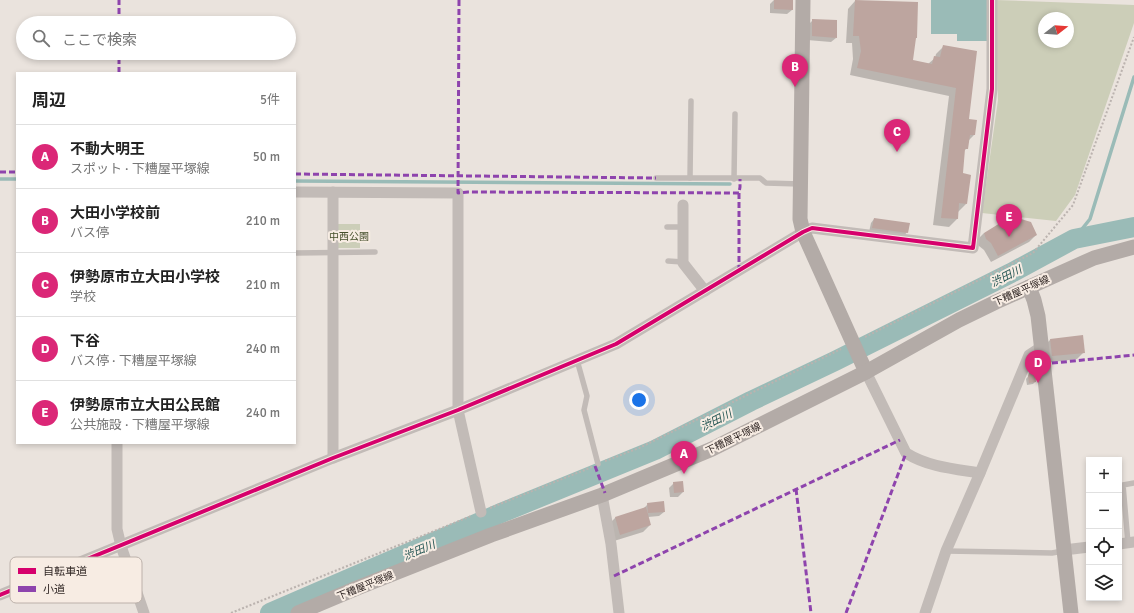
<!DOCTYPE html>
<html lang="ja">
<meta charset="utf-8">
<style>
body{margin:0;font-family:Signika,"Noto Sans JP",sans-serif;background:#f6f6f6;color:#222}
.controls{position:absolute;right:12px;bottom:12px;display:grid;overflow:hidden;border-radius:0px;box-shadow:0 2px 6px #0003}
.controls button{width:36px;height:36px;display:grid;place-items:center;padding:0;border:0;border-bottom:1px solid #e0e0e0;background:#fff;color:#222;font:20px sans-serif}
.compass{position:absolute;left:1038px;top:12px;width:36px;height:36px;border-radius:50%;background:#fff;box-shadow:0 2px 6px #0003;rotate:73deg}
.you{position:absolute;left:639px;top:400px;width:14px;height:14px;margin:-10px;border:3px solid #fff;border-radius:50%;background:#1a73e8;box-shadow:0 0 0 6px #1a73e833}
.badge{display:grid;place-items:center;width:26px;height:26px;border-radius:50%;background:#db2777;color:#fff;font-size:13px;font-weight:700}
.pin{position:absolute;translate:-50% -33px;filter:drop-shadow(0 1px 2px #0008)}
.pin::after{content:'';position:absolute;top:21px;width:14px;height:12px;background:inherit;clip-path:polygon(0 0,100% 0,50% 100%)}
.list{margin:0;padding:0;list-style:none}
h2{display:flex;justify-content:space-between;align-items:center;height:52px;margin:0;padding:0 16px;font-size:17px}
h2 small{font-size:13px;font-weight:400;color:#767676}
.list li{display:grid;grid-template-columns:26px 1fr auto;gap:12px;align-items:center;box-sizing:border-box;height:64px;padding:0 16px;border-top:1px solid #e0e0e0}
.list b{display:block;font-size:15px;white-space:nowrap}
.list p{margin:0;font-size:13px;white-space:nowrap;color:#767676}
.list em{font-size:13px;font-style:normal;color:#767676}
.icon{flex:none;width:22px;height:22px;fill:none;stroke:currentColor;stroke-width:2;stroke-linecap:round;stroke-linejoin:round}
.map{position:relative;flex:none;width:1134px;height:613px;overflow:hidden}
.search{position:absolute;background:#fff;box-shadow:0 2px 6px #0003;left:16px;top:16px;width:280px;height:44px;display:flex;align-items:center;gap:10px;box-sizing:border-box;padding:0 14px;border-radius:22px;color:#767676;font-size:15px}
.panel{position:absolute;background:#fff;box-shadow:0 2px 6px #0003;left:16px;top:72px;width:280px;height:372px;border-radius:0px}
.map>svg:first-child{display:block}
.green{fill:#ccceb8;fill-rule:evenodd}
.water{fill:#9abbb7}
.shadow{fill:#0003}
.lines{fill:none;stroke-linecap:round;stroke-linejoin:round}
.stream{stroke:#9abbb7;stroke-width:3.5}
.river{stroke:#9abbb7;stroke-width:20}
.building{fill:#bda59f}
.path{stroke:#bbb3af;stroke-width:2;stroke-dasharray:2 2;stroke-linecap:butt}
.lane{stroke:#c2bbb7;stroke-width:5.5}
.street{stroke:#c2bbb7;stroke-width:11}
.secondary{stroke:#b3aba7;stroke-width:15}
.quiet{stroke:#8e44ad;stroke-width:3;stroke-dasharray:6 3;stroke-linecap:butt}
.cycleway-casing{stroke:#f7ece3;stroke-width:6}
.cycleway{stroke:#d6006c;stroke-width:4}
.labels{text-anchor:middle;stroke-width:4;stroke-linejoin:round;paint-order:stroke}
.park-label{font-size:10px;fill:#454f2b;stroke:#f7ece3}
.street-label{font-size:10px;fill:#322826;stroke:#f7ece3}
.water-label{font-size:11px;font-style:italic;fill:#1e514f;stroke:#f7ece3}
.key{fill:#f7ece3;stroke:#bcb1aa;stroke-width:1}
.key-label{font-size:11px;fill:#322826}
</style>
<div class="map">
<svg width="1134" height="613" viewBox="0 0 1134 613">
<rect width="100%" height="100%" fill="#eae3dd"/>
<g class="green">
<path d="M 995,0 L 1134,5 L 1134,23 L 1075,195 L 1056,221 L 982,213 L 998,100 ZM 1044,18 L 1068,18 L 1068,42 L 1044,42 Z"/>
<rect x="338" y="224" width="22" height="24"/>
</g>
<polygon class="water" points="931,0 987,0 987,41 957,41 957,34 931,34"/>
<g class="shadow">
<polygon points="774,0 792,0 792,10 787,14 770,13 770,4"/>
<polygon points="855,1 914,39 912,61 928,64 935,58 936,54 944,46 968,120 974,135 968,141 967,148 964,151 962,174 966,204 958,212 957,219 949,227 933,225 949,96 850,75 853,59 852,43 846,43 848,9"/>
<polygon points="813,20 836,38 831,42 807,40 808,25"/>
<polygon points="874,219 907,232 904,236 869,232 871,223"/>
<polygon points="984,233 1036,235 1029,242 991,262 984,250 979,246 977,240"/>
<polygon points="1082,336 1084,352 1077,359 1045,363 1043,347 1050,340"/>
<polygon points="1030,374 1035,382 1033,384 1027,385 1026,379"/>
<polygon points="674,483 683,492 678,497 670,497 669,488"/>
<polygon points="648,504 664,512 659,516 648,517 650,525 643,532 614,541 608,525 615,518 643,509"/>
</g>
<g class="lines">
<g class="stream">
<polyline points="0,179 17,179"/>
<polyline points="295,181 730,184"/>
<polyline points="1074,239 1090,219 1134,77"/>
</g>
<polyline class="river" points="270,613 501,513 655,450 751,401 835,361 1011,273 1074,239 1134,227"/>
</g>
<g class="building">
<polygon points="774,0 793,0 793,10 774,9"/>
<polygon points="855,0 918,2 917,38 916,38 913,60 932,64 934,56 940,57 943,45 977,51 969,119 977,120 975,135 970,135 968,149 965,149 963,173 971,175 967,204 959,203 958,219 941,218 956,88 857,68 861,51 859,36 853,36"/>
<polygon points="812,19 837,20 837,38 812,36"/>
<polygon points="874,218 910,223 908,233 872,228"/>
<polygon points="1021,219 1031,222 1037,235 998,256 991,243 986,239 984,233 1005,220"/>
<polygon points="1083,335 1085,353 1052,356 1050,339"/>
<polygon points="1035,372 1036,382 1029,383 1028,376 1029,373"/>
<polygon points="683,481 684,492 674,493 673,482"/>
<polygon points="664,501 665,512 648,513 647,503"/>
<polygon points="646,507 651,525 620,535 615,517"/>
</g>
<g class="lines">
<g class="path">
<polyline points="865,337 1033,253 1073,205 1134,37"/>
<polyline points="605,461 639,448 841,349"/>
<polyline points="490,508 592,467"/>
<polyline points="231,613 471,516"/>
</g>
<g class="lane">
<polyline points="656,178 760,178 766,183 800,184"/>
<polyline points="690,178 691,101"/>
<polyline points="734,179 735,114"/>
<polyline points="667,227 683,227"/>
<polyline points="295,253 375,252"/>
<polyline points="668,261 683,262"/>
<polyline points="577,360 587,396 584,410 598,464"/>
<polyline points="1128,543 1123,485 1134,483"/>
<polyline points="946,551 1052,553 1063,551"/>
</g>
<g class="street">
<polyline points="295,192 458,193 458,410 481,512"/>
<polyline points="333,192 333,458"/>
<polyline points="683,205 683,263 705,291"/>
<path d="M 866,372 L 906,453 C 928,467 955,469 980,473"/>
<polyline points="117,443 117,529 121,546 144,613"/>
<polyline points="602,495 611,544 619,613"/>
<polyline points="1119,544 1134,542"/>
<polyline points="1064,550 1089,547"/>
<polyline points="0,595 333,458 458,410 616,344 803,232 812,228 973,248 992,89 992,0"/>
<polyline points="925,613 946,551 980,473 1029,355 1041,347"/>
</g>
<g class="secondary">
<polyline points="803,0 800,219 803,232 866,372"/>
<polyline points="1029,287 1034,300 1038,316 1071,613"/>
<polyline points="298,613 357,588 491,535 602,495 712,449 866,372 959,320 996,302 1094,258 1134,247"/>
</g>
<g class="quiet">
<polyline points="459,0 458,193 468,192 739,193 740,187 740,179"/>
<polyline points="119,23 119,0"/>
<polyline points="119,73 119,53"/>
<polyline points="0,172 17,172"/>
<polyline points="295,174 656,178"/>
<polyline points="739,193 739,270"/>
<polyline points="1043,364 1134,355"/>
<polyline points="595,466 605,493"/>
<polyline points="796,489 811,613"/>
<polyline points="614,576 900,440"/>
<polyline points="846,613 906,453"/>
</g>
<g class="cycleway-casing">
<polyline id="cycleway" points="0,595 333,458 458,410 616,344 803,232 812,228 973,248 992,89 992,0"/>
</g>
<use href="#cycleway" class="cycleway"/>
</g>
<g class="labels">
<g class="park-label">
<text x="349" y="240">中西公園</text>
</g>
<g class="street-label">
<text transform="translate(1021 290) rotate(-24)" y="4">下糟屋平塚線</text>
<text transform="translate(733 438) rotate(-26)" y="4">下糟屋平塚線</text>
<text transform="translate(365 585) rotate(-22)" y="4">下糟屋平塚線</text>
</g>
<g class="water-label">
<text transform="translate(1006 276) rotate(-27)" y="4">渋田川</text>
<text transform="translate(716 420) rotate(-26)" y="4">渋田川</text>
<text transform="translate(419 550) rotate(-23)" y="4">渋田川</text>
</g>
</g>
<rect x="10" y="557" width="132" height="46" rx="6" class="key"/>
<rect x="18" y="568" width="18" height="6" fill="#d6006c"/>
<rect x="18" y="586" width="18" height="6" fill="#8e44ad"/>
<g class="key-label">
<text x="43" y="575">自転車道</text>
<text x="43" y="593">小道</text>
</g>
</svg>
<div class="controls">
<button>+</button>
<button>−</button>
<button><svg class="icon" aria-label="locate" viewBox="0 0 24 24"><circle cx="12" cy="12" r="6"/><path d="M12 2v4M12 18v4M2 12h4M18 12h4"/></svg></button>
<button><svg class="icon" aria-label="layers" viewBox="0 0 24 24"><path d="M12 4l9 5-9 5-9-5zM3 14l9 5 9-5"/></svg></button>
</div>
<svg class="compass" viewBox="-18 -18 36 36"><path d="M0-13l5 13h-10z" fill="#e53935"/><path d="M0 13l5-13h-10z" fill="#767676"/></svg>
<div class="you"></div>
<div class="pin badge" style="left:684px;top:474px">A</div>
<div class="pin badge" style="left:795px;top:87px">B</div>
<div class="pin badge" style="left:897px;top:152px">C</div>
<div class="pin badge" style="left:1038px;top:383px">D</div>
<div class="pin badge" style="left:1009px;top:237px">E</div>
<div class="search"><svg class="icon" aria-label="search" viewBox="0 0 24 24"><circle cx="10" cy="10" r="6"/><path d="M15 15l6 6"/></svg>ここで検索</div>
<section class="panel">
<h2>周辺<small>5件</small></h2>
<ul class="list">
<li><span class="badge">A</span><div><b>不動大明王</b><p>スポット · 下糟屋平塚線</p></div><em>50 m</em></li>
<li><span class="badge">B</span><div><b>大田小学校前</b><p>バス停</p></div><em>210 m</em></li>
<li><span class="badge">C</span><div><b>伊勢原市立大田小学校</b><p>学校</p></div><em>210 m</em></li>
<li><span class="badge">D</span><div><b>下谷</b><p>バス停 · 下糟屋平塚線</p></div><em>240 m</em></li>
<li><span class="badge">E</span><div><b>伊勢原市立大田公民館</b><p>公共施設 · 下糟屋平塚線</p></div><em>240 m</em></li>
</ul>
</section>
</div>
